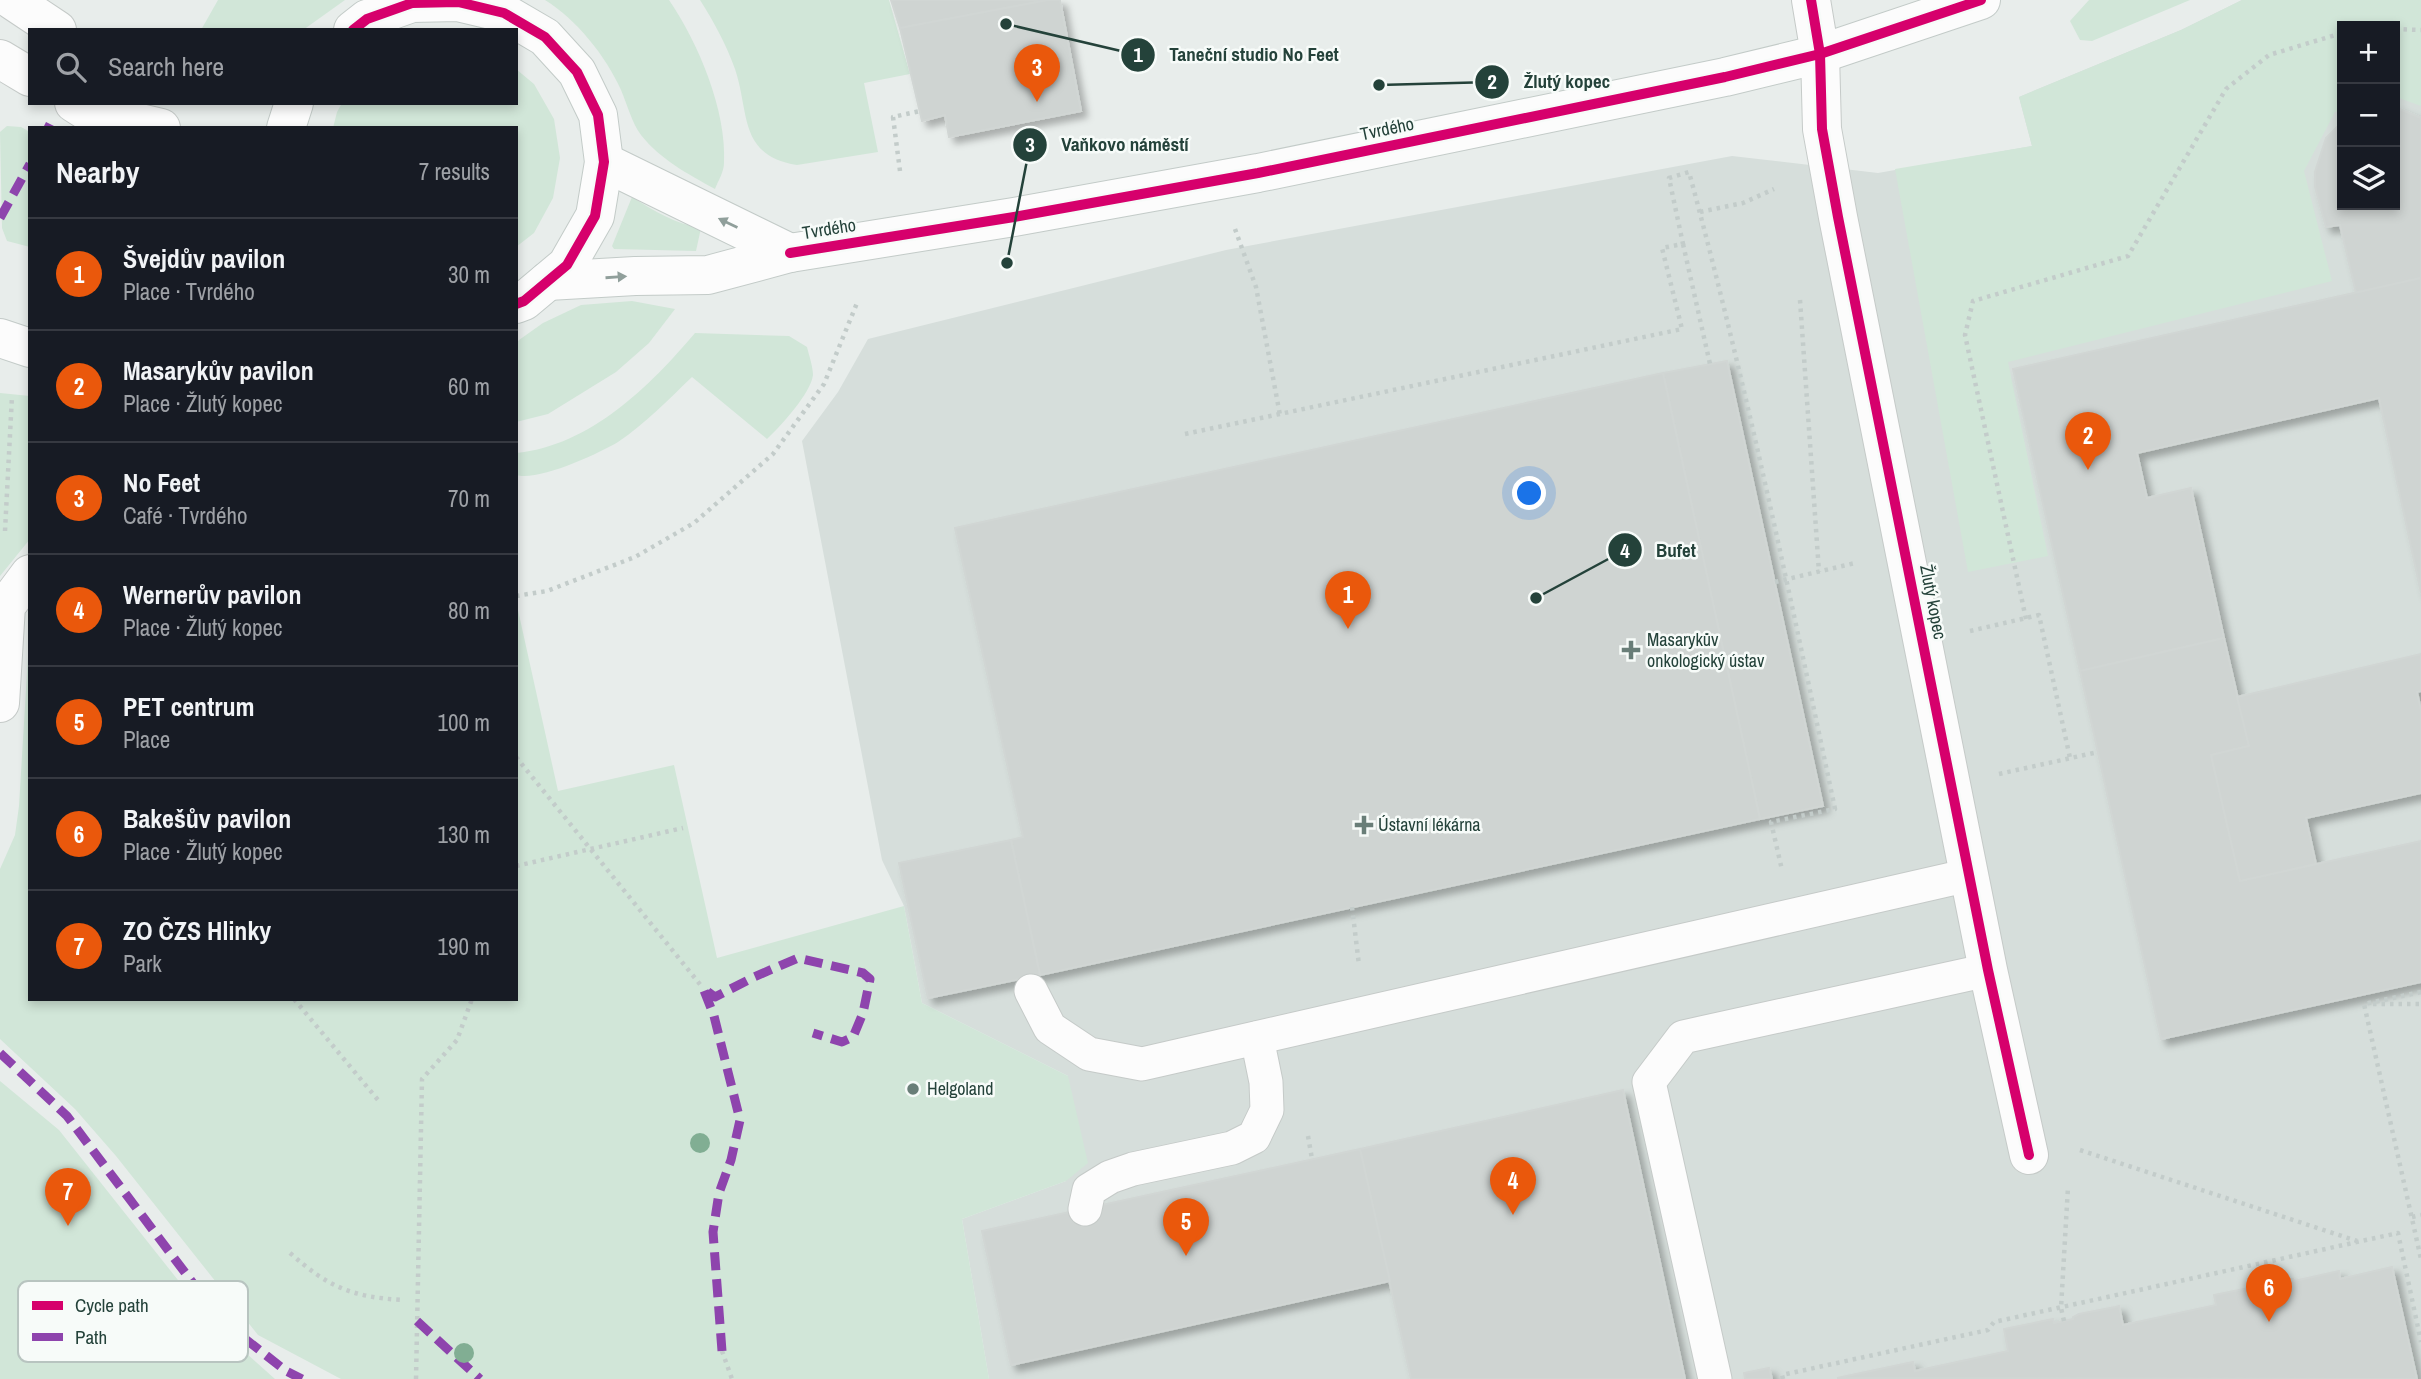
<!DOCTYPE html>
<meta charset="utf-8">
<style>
body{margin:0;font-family:"Archivo Narrow",sans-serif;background:#20242c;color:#f1f3f6}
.controls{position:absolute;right:21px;top:21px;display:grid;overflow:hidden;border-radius:0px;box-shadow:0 4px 10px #0003}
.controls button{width:63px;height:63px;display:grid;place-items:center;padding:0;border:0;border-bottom:2px solid #363941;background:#171b24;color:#f1f3f6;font:35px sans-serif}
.you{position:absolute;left:1530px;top:494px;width:24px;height:24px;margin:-18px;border:5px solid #fff;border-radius:50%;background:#1a73e8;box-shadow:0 0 0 10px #1a73e833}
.badge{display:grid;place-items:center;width:46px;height:46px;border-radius:50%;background:#ea580c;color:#fff;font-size:23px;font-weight:700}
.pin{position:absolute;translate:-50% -58px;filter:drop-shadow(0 2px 4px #0008)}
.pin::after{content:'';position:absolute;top:37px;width:24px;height:21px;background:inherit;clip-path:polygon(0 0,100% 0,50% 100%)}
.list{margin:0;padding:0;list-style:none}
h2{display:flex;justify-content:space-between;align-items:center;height:91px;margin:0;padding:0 28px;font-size:30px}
h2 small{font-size:23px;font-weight:400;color:#9ea1a6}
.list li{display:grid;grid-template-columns:46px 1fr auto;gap:21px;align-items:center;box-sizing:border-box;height:112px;padding:0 28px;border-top:2px solid #363941}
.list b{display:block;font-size:26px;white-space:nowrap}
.list p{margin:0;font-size:23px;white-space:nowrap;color:#9ea1a6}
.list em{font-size:23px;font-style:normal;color:#9ea1a6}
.icon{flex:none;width:38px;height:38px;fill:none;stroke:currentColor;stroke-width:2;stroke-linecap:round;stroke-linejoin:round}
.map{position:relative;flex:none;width:2421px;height:1379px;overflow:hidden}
.search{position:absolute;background:#171b24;box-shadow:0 4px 10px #0003;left:28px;top:28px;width:490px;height:77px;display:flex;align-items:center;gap:18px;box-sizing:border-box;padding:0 24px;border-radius:0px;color:#9ea1a6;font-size:26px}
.panel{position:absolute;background:#171b24;box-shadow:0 4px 10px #0003;left:28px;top:126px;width:490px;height:875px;border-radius:0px}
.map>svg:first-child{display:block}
.built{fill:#d6dedb;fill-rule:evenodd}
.green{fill:#d1e6d8}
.building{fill:#cfd4d2;stroke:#d1d6d4;stroke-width:2;filter:url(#shadow)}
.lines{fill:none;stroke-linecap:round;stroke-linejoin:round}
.lane-casing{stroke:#c5cac8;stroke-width:35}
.street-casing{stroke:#c5cac8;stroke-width:40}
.secondary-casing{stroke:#c3cbc8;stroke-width:40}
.path{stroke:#c3ccca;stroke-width:4.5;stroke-dasharray:3.5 5;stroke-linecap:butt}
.lane{stroke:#fcfcfc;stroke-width:33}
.street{stroke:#fcfcfc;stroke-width:38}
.secondary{stroke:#fcfcfc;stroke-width:38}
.quiet{stroke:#8e44ad;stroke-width:9;stroke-dasharray:18 9;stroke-linecap:butt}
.cycleway-casing{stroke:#f7fbf9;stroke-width:15}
.cycleway{stroke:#d6006c;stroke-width:10}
.tree{fill:#81ae93}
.oneway{fill:#909f9b}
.poi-dot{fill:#697e78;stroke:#f7fbf9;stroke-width:2.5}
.labels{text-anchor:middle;stroke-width:5;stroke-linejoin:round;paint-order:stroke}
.street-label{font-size:18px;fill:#24423a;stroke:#f7fbf9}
.poi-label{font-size:18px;fill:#24423a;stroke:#f7fbf9;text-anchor:start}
.key{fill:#f7fbf9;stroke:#b8c4c0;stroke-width:2}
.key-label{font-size:19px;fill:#24423a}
.leader{fill:none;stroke:#24423a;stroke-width:2.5}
.callout-dot{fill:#24423a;stroke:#f7fbf9;stroke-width:2.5}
.mark-label{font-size:21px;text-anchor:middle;font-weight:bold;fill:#fff}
.callout-label{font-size:19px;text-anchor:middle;font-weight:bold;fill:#24423a;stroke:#f7fbf9;stroke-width:5;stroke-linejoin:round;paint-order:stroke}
</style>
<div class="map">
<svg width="2421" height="1379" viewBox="0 0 2421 1379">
<defs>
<filter id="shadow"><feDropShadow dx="6" dy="6" stdDeviation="3.5" flood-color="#0004"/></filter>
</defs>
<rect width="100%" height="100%" fill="#e8edeb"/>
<path class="built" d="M 2242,0 L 2421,0 L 2421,1379 L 989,1379 L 962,1219 L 1066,1181 L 1068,1076 L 922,1003 L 904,906 L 882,860 L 802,441 L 838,392 L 868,339 L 1226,250 L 1732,156 L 1878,173 L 2032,146 L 2019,97 L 2181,30 ZM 2342,26 L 2395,26 L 2395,205 L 2342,205 Z"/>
<g class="green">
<polygon points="218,0 345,0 303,30 201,30"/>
<path d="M 545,0 L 669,0 C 698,42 727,111 724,163 C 724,172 718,181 715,189 C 688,174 661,160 641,135 C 632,123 627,104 621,90 C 606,56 576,19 545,0 Z"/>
<path d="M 700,0 L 889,0 L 910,74 L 864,83 L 878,152 L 797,165 C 738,155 750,114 735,69 C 726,44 714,22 700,0 Z"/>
<polygon points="2089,0 2190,0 2092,41 2080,40 2070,21"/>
<polygon points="2242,0 2421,0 2421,106 2399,98 2395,98 2395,26 2342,26 2342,110 2335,112 2304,171 2332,281 2008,362 2048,556 1968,572 1895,169 2032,146 2019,97 2181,30"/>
<polygon points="516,69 534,84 554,119 560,158 553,198 534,233 516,247 516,128 333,128 337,112 342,103 516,103"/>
<polygon points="7,126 21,127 30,132 30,247 7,241 2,228 0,132"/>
<path d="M 632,197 C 654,211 676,224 701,228 L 696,251 L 614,249 L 612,246 Z"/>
<polygon points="632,301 675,309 649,343 616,372 548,414 516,422 516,344 519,340 543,323 581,305"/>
<path d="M 695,333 L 789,336 L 807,347 C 809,355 813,367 813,375 C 811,393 780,427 767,439 L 692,377 C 669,399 645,424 618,442 C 598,454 537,482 516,475 L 516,453 C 590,446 650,386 695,333 Z"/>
<polygon points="0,393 30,396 30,539 0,576"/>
<polygon points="516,610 518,610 558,791 674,765 717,958 904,906 922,1003 1068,1076 1088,1163 1066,1181 962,1219 989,1379 341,1379 258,1335 116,1156 75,1109 0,1039 0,869 15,835 19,806 30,623 30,999 516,999"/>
<polygon points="0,1081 59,1130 212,1323 275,1379 0,1379"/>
</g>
<g class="building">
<polygon points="891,0 1048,0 900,28"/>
<polygon points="1048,0 1060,0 1081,111 949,137 945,115 922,121 900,28"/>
<polygon points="2395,107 2421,118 2421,278 2356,293 2340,225 2326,227 2315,187 2315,172 2326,138 2342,122 2342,205 2395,205"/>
<polygon points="2421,278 2421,593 2379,398 2137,453 2147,498 2191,488 2224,638 2080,671 2013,369"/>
<polygon points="1727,361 1823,806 1760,819 1663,373"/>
<polygon points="1663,373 1760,819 1040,975 1011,840 1023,837 955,528"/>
<polygon points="2224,638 2249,746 2211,755 2240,881 2421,841 2421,982 2161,1039 2080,671"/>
<polygon points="2421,654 2421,691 2417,692 2421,710 2421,793 2306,818 2316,864 2240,881 2211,755 2249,746 2237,697"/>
<polygon points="1011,840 1040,975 928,998 899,863"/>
<polygon points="1623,1090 1685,1379 1411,1379 1360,1149"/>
<polygon points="1360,1149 1390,1281 1011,1365 982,1231"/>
<polygon points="2392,1267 2417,1379 1837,1378 1913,1362 1915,1371 2008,1351 2004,1329 2053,1319 2054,1323 2073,1319 2073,1317 2079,1314 2115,1307 2119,1306 2123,1325 2216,1305 2214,1295 2293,1279 2294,1281 2339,1271 2340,1279"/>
<polygon points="1769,1368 1772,1379 1745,1379 1744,1373"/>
</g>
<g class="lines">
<g class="lane-casing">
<g id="lane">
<polyline points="1031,991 1050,1028 1089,1054 1142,1064 1969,875"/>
<polyline points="1085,1209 1089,1190 1110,1177 1133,1169 1232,1148 1254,1137 1267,1110 1266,1082 1257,1038"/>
<polyline points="1715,1379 1649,1082 1683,1037 1988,970"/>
</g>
</g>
<g class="street-casing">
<g id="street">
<polyline points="12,0 57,30"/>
<polyline points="1811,0 1820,54 1822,129 1838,217 1988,970 2029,1155"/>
<polyline points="0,59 30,77"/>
<polyline points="74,103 85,110 161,128"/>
<polyline points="0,703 6,606 30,574"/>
</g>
</g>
<g class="secondary-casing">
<g id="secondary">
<polyline points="353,30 367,19 412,3 458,2 504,13 545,37 577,72 598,115 604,162 595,216 567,265 524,301 516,304"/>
<polyline points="286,128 294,103"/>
<polyline points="604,162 790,253"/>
<polyline points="548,281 635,276 708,275 790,253 1014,217 1258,173 1725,77 1820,54 1981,0"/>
<polyline points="0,338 30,348"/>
</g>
</g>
<g class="path">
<polyline points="2395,29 2421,30"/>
<polyline points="900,171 893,117 920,111"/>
<polyline points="1700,212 1743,203 1774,189"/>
<polyline points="1235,229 1256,287 1280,415"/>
<polyline points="1683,244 1710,364"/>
<polyline points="1800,300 1819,572"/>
<path d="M 1185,434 L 1682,329 L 1662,248 L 1683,244 L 1669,178 L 1689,172 C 1746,383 1790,596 1835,809 L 1771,822 L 1782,870"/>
<polyline points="5,531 12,396"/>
<polyline points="1775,582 1855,563"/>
<polyline points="516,596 547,591 635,557 694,523 773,454 824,384 857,303"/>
<polyline points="2026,619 1965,335 1973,301 2128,256 2226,89 2269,55 2342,33"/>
<polyline points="1970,631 2039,615 2070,758"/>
<polyline points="516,757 703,988"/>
<polyline points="1999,774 2098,752"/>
<polyline points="516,866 683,828"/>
<polyline points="1352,907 1359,965"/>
<polyline points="2421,992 2364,1004 2421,1259"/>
<polyline points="294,999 378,1100"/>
<polyline points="2373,1004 2421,1004"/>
<polyline points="1308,1136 1312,1159"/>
<polyline points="2080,1150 2357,1241"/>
<polyline points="2412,1217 2421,1215"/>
<path d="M 290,1253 C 328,1287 352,1297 402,1300"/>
<polyline points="2064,1321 2061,1308 2068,1187"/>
<polyline points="722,1351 732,1379"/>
<polyline points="416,1379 422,1079 457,1040 472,999"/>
<polyline points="1783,1379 1782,1375 1988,1330 1994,1322 2398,1233 2421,1342"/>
</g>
<use href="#lane" class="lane"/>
<use href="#street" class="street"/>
<use href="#secondary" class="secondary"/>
<g class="quiet">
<polyline points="48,128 50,124"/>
<polyline points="0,218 30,164"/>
<polyline points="0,1053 67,1116 220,1319 286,1371 302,1379"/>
<polyline points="417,1321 480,1379"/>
<polyline points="722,1351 713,1232 719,1193 731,1160 740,1120 714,1016 703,988 715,997 754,977 798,958 863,973 870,979 863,1013 853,1037 842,1042 813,1033"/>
</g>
<g class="cycleway-casing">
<g id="cycleway">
<polyline points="1811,0 1820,54 1822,129 1838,217 1988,970 2029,1155"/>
<polyline points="353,30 367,19 412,3 458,2 504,13 545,37 577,72 598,115 604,162 595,216 567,265 524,301 516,304"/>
<polyline points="790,253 1014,217 1258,173 1725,77 1820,54 1981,0"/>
</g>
</g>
<use href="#cycleway" class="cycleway"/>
</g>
<g class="tree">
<circle cx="700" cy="1143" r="10"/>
<circle cx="464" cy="1353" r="10"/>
</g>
<defs><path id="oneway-solid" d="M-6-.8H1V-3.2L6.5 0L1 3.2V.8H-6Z" transform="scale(1.75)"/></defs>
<g class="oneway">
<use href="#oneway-solid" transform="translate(728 223) rotate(-154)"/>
<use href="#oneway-solid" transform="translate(616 277) rotate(-4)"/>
</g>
<g class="poi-dot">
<path d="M1627.5 639.5h7v7h7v7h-7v7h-7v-7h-7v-7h7z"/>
<path d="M1360.5 814.5h7v7h7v7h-7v7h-7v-7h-7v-7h7z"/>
<circle cx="913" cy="1089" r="7"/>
</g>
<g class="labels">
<g class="street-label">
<text transform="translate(1387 129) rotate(-12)" y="6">Tvrdého</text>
<text transform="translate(829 229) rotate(-9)" y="6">Tvrdého</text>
<text transform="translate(1933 602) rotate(79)" y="6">Žlutý kopec</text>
</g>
<g class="poi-label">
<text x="1647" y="646">Masarykův<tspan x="1647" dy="21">onkologický ústav</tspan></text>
<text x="1378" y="831">Ústavní lékárna</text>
<text x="927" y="1095">Helgoland</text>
</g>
</g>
<rect x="18" y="1281" width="230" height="81" rx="10" class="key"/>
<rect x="32" y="1301" width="31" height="9" fill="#d6006c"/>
<rect x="32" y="1333" width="31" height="8" fill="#8e44ad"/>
<g class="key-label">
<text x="75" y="1312">Cycle path</text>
<text x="75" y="1344">Path</text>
</g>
<path class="leader" d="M1006 24L1138 55M1379 85L1492 82M1007 263L1030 145M1536 598L1625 550"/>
<g class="callout-dot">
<circle cx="1006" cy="24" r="7"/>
<circle cx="1379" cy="85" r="7"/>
<circle cx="1007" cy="263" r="7"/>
<circle cx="1536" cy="598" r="7"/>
<circle cx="1138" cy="55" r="18"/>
<circle cx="1492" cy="82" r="18"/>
<circle cx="1030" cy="145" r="18"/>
<circle cx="1625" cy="550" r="18"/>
</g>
<g class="mark-label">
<text x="1138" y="62">1</text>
<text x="1492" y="89">2</text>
<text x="1030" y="152">3</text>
<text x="1625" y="558">4</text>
</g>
<g class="callout-label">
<text x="1254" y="61">Taneční studio No Feet</text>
<text x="1567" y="88">Žlutý kopec</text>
<text x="1125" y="151">Vaňkovo náměstí</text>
<text x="1676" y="557">Bufet</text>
</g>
</svg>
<div class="controls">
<button>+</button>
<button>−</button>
<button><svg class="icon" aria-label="layers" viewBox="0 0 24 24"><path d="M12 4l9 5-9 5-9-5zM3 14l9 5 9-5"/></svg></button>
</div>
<div class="you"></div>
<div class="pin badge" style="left:1348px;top:629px">1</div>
<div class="pin badge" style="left:2088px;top:470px">2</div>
<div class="pin badge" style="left:1037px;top:102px">3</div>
<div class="pin badge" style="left:1513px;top:1215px">4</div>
<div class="pin badge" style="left:1186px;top:1256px">5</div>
<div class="pin badge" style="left:2269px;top:1322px">6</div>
<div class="pin badge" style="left:68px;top:1226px">7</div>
<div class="search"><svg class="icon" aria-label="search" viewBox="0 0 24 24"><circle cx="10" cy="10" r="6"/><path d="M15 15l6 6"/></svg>Search here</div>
<section class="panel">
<h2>Nearby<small>7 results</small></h2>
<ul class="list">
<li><span class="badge">1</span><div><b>Švejdův pavilon</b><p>Place · Tvrdého</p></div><em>30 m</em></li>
<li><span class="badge">2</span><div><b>Masarykův pavilon</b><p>Place · Žlutý kopec</p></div><em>60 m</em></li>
<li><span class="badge">3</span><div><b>No Feet</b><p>Café · Tvrdého</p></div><em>70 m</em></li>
<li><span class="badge">4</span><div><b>Wernerův pavilon</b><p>Place · Žlutý kopec</p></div><em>80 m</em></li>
<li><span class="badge">5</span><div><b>PET centrum</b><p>Place</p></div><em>100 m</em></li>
<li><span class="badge">6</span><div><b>Bakešův pavilon</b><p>Place · Žlutý kopec</p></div><em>130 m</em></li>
<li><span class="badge">7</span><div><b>ZO ČZS Hlinky</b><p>Park</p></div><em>190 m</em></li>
</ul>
</section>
</div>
